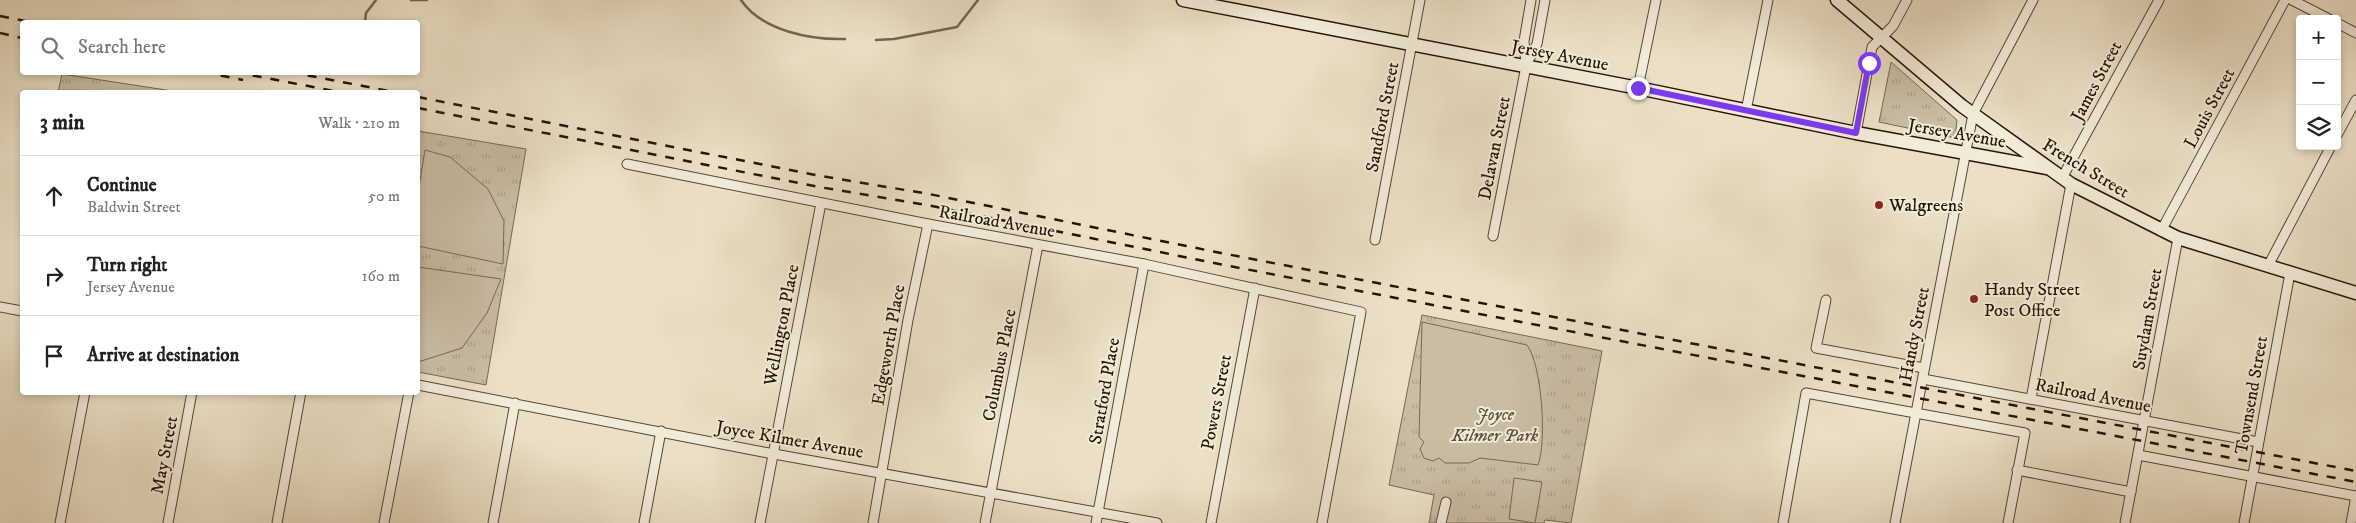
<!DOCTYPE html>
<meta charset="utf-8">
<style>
body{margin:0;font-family:"IM FELL DW Pica",serif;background:#f2f2f2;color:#222}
.controls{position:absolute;right:15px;top:15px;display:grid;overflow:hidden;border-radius:5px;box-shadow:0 2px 8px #0003}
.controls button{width:45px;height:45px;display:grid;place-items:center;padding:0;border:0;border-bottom:1px solid #e0e0e0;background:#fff;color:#222;font:25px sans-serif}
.stop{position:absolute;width:15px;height:15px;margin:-11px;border:4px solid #7c3aed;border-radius:50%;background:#fff}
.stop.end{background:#7c3aed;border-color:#fff;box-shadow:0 1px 5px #0008}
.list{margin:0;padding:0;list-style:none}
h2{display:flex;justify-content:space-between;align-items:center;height:65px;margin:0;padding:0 20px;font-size:21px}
h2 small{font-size:16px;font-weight:400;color:#767676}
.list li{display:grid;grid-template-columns:32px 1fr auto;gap:15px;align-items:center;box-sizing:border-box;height:80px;padding:0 20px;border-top:1px solid #e0e0e0}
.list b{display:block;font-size:19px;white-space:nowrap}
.list p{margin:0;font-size:16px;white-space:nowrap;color:#767676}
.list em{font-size:16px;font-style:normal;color:#767676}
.icon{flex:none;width:28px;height:28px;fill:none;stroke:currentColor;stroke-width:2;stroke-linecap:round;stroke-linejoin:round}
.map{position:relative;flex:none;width:2356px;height:523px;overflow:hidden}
.search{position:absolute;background:#fff;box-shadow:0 2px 8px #0003;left:20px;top:20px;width:400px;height:55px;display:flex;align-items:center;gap:12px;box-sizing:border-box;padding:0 18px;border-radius:5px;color:#767676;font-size:19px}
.panel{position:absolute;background:#fff;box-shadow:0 2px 8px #0003;left:20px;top:90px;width:400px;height:305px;border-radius:5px}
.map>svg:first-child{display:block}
.park{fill:url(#park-tufts);stroke:#776854}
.pitch{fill:#c9bda5;stroke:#776854}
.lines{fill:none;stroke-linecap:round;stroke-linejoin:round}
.stream{stroke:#746550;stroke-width:2.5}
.street-casing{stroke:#564734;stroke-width:11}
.secondary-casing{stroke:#251403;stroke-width:15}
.street{stroke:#f2ebda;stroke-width:9}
.secondary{stroke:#f2ebda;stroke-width:12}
.rail{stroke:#251403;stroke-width:2.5;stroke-dasharray:9 9;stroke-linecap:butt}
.route{stroke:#7c3aed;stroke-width:6}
.poi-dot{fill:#8f2418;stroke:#f2ebda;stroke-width:2}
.labels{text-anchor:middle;stroke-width:4;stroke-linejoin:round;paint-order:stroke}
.street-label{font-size:18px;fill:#251403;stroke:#f2ebda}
.poi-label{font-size:18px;fill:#251403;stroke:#f2ebda;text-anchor:start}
.park-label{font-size:18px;font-style:italic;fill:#5e4f3c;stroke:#f2ebda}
</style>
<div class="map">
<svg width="2356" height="523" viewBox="0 0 2356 523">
<defs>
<pattern id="park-tufts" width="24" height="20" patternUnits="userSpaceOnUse" patternTransform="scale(1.25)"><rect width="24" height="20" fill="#c9bda5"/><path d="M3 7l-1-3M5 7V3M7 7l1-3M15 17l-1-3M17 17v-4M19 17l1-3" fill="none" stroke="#aca28c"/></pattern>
</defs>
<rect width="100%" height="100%" fill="#ebe0c6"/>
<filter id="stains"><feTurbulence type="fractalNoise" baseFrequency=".004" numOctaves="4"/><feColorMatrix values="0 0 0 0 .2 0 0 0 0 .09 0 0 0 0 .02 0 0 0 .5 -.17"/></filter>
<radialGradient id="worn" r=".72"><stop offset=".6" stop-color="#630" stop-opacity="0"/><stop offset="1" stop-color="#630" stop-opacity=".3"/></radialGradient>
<g class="park">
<polygon points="1891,62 1957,120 1955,138 1879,122"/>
<polygon points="62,74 179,92 58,92"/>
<polygon points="418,131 526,149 486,385 418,372"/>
<polygon points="1422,315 1602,351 1571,523 1545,520 1544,523 1429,523 1434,495 1389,485"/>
</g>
<g class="pitch">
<polygon points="425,150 450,157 488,189 504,221 503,264 418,246 418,193"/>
<polygon points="418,267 501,279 487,313 462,348 418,362"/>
<path d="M 1422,322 L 1527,345 C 1542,365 1547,442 1538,465 L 1480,458 L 1469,463 L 1445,463 L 1439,458 L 1433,461 L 1424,458 L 1420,449 L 1424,442 L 1419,437 Z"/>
<polygon points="1514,478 1542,482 1535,523 1509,519"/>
</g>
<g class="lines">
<g class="stream">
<polyline points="411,0 427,0"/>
<path d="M 741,0 C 762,31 811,40 845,39"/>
<polyline points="365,22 366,13 376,0"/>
<polyline points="876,40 894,39 957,27 978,0"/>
</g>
<g class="street-casing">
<g id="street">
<polyline points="2292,0 2329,19"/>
<polyline points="2337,23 2356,33"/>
<polyline points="1526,65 1537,44 1545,0"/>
<polyline points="1638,88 1656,0"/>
<polyline points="1746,111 1768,0"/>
<polyline points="1856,133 1872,47 1893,26 1907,0"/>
<polyline points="2337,135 2356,100"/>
<polyline points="627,164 928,224 1144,264 1361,312 1322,523"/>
<polyline points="2062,178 2159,0"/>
<polyline points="2161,231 2285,0"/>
<polyline points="1493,236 1526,66 1524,41 1531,0"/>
<polyline points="1375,240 1420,0"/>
<polyline points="2268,266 2331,146"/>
<polyline points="1826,300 1816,348 1924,368"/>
<polyline points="0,307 22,311"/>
<polyline points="1923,379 2258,442"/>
<polyline points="418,385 763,452 1157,523"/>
<polyline points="2031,399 2071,184"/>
<polyline points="2138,455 2356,496"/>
<polyline points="2017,470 2131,492"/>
<polyline points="60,523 85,392"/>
<polyline points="168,523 192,392"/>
<polyline points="277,523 301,392"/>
<polyline points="384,523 409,392"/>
<polyline points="493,523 515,403"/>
<polyline points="644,523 661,431"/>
<polyline points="760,523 821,203"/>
<polyline points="873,523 908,320 928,224"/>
<polyline points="985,523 1038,245"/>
<polyline points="1096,523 1144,264"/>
<polyline points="1211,523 1255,288"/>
<polyline points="1441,523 1446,502"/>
<polyline points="1783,523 1806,393 2025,433 2008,523"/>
<polyline points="1895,523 1973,114 2033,0"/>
<polyline points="2125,523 2178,238"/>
<polyline points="2244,523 2290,273"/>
<polyline points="2351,523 2356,496"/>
</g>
</g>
<g class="secondary-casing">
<g id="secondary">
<polyline points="1183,0 1638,88 1856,133 2047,168"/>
<polyline points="1837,0 1962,106 2071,184 2178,238 2356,293"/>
</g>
</g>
<use href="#street" class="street"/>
<use href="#secondary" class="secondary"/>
<g class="rail">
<polyline points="0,16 31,22"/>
<polyline points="0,33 22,38"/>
<polyline points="203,72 243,80"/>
<polyline points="235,72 339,92"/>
<polyline points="290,72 394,92"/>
<polyline points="418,97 821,176 929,194 1221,253 2356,471"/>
<polyline points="418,108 819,187 927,205 1219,264 2356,482"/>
</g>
</g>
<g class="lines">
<polyline class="route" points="1638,88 1856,133 1869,63"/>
</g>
<g class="poi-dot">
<circle cx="1879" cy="205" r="5"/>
<circle cx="1974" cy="299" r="5"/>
</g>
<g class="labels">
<g class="street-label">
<text transform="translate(1560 55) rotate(11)" y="6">Jersey Avenue</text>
<text transform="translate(2096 81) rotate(-62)" y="6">James Street</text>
<text transform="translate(2209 108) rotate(-62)" y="6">Louis Street</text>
<text transform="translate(1382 117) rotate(-79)" y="6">Sandford Street</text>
<text transform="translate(1957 133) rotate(10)" y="6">Jersey Avenue</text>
<text transform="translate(1494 148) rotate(-79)" y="6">Delavan Street</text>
<text transform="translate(2086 168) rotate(31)" y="6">French Street</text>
<text transform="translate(997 221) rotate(10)" y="6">Railroad Avenue</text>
<text transform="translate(2147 319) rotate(-80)" y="6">Suydam Street</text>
<text transform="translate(781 325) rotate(-79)" y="6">Wellington Place</text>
<text transform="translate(1914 334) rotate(-79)" y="6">Handy Street</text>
<text transform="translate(888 345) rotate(-80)" y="6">Edgeworth Place</text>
<text transform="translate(999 365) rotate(-79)" y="6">Columbus Place</text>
<text transform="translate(1104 391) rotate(-80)" y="6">Stratford Place</text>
<text transform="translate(2093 395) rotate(11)" y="6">Railroad Avenue</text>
<text transform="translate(2251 395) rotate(-80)" y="6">Townsend Street</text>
<text transform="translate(1216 402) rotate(-79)" y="6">Powers Street</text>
<text transform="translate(790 439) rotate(10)" y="6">Joyce Kilmer Avenue</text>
<text transform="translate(164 455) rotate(-79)" y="6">May Street</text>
</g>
<g class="poi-label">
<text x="1889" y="211">Walgreens</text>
<text x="1984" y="295">Handy Street<tspan x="1984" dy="21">Post Office</tspan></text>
</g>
<g class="park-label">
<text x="1495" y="420">Joyce<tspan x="1495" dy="21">Kilmer Park</tspan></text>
</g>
</g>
<rect width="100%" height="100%" filter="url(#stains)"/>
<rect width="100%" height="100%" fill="url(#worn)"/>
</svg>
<div class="controls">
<button>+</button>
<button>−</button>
<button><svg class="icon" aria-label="layers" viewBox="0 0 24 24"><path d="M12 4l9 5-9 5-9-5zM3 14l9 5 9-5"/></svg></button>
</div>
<div class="stop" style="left:1869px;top:63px"></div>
<div class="stop end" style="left:1638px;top:88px"></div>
<div class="search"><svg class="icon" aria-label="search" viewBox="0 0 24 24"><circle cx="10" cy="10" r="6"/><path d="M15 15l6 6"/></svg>Search here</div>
<section class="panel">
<h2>3 min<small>Walk · 210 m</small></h2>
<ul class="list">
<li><svg class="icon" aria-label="ahead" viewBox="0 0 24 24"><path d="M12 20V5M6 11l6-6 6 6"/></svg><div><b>Continue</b><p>Baldwin Street</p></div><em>50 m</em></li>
<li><svg class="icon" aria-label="right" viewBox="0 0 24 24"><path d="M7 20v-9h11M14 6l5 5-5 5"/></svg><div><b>Turn right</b><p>Jersey Avenue</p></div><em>160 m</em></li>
<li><svg class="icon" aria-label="arrive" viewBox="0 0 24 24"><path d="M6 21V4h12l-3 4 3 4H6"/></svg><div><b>Arrive at destination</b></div></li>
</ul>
</section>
</div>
